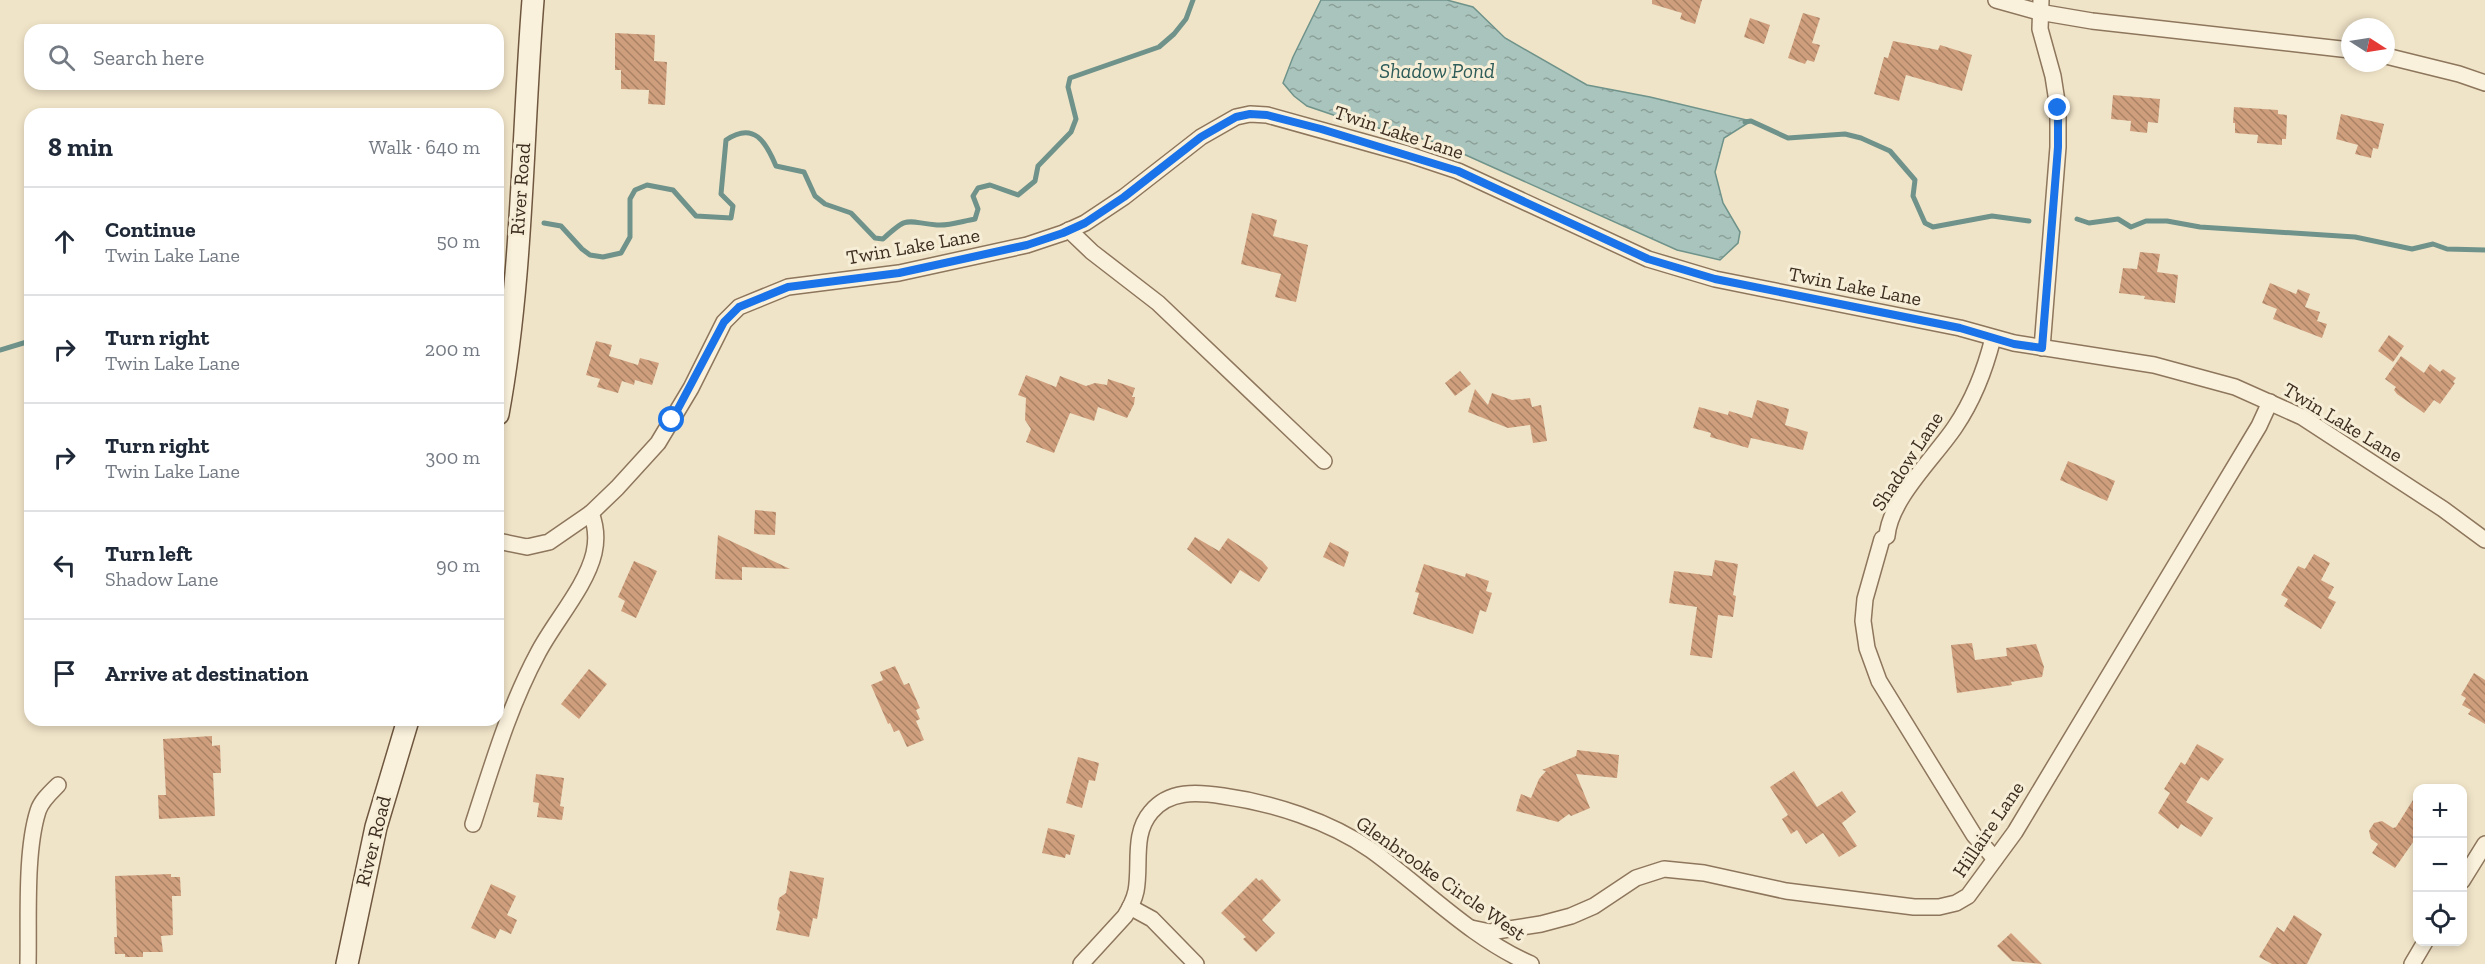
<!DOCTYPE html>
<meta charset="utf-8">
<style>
body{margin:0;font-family:"Zilla Slab",serif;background:#f2f2f3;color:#1f2937}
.controls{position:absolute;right:18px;bottom:18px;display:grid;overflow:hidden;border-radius:12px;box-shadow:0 3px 9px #0003}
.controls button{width:54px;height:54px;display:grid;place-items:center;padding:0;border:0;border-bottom:2px solid #e0e1e3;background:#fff;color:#1f2937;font:30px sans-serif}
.compass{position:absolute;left:2341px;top:18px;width:54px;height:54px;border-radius:50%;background:#fff;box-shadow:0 3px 9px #0003;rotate:102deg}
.stop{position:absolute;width:18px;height:18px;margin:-14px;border:4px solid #1a73e8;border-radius:50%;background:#fff}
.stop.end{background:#1a73e8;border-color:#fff;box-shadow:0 2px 6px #0008}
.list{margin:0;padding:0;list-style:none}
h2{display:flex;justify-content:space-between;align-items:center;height:78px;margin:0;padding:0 24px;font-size:26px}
h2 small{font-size:20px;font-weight:400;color:#747a83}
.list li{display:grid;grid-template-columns:39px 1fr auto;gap:18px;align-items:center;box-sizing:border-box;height:108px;padding:0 24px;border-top:2px solid #e0e1e3}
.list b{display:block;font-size:22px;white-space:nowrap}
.list p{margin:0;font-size:20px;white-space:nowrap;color:#747a83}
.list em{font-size:20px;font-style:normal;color:#747a83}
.icon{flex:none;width:33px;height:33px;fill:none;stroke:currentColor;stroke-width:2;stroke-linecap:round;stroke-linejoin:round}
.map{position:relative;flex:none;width:2485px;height:964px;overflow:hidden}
.search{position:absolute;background:#fff;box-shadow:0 3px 9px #0003;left:24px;top:24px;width:480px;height:66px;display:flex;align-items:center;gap:15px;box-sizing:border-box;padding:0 21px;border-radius:18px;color:#747a83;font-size:22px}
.panel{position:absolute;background:#fff;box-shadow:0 3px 9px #0003;left:24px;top:108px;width:480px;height:618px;border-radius:18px}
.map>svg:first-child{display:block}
.water{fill:url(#water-ripples);stroke:#6f938a;stroke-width:1.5}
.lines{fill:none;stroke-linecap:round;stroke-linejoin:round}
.stream{stroke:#6f938a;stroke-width:5}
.building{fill:url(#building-back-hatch)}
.street-casing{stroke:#8d765c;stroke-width:18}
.secondary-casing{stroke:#6f573f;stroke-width:24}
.street{stroke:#faf1dc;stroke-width:15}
.secondary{stroke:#faf1dc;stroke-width:21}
.route{stroke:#1a73e8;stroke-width:8}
.labels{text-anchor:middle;stroke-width:6;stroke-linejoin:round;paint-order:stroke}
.street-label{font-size:20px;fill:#3d2e20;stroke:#f7eed8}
.water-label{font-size:21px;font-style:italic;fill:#2f5d5a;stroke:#f7eed8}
</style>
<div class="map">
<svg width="2485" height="964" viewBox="0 0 2485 964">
<defs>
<pattern id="water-ripples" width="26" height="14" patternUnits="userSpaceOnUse" patternTransform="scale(1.5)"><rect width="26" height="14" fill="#a9c4bc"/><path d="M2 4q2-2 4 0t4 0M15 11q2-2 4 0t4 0" fill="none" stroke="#8ba098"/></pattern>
<pattern id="building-back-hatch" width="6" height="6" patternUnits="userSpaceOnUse" patternTransform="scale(1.5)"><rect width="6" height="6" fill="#cf9f7d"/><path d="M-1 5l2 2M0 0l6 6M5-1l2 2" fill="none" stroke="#a98266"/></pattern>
</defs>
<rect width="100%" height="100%" fill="#f0e4c8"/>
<polygon class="water" points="1321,0 1447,0 1473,7 1505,38 1587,85 1650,97 1751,121 1724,138 1715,172 1723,203 1740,232 1738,243 1720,260 1677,250 1439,143 1354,122 1307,106 1294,96 1283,83 1293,57"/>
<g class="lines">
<g class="stream">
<polyline points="1745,122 1751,121 1788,138 1845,134 1861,138 1890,151 1915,180 1913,196 1925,223 1933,227 1992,216 2029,221"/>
<polyline points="2077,219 2089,223 2118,219 2131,227 2146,221 2167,221 2200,227 2355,237 2412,249 2433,244 2447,249 2485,250"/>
<path d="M 544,223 L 561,226 L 582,249 L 590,255 L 603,257 L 621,253 L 630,237 L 630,199 L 635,190 L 647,185 L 673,190 L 696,216 L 731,218 L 733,206 L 721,194 L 726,140 C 754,121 766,142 776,166 L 804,172 L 815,196 L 825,204 L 851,213 L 875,238 L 883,239 C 909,215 905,222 937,225 C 949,226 963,221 975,219 L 978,209 L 973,196 L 978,188 L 990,185 L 1018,195 L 1035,181 L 1038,166 L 1071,132 L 1076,119 L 1068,87 L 1070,78 L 1159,47 L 1174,34 L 1186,19 L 1193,0"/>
<polyline points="0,350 30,341"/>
</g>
</g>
<g class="building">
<polygon points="1652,0 1702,0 1695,24 1680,19 1682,13 1652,4"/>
<polygon points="1803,13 1820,18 1812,43 1820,45 1814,62 1807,60 1805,64 1788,58"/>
<polygon points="1750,18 1770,25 1764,44 1744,37"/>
<polygon points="615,33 655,35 654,61 667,62 665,105 648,104 649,90 621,89 621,70 615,70"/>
<polygon points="1893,41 1938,50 1940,45 1972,55 1962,91 1906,75 1899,101 1874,94 1884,57 1888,58"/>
<polygon points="2113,95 2160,99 2158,123 2148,122 2147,133 2130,131 2131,121 2111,119"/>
<polygon points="2234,107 2278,110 2278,114 2287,115 2286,139 2282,139 2282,145 2257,143 2258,135 2235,133 2235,123 2233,123"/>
<polygon points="2341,114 2384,124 2378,149 2373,148 2371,158 2355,154 2358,145 2336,139"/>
<polygon points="1252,213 1277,220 1273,236 1308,245 1296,302 1275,297 1281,274 1241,264"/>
<polygon points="2140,252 2160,254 2157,272 2178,275 2175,303 2144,299 2145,296 2119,293 2123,268 2137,269"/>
<polygon points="2270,283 2296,294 2298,289 2310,294 2305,307 2320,312 2317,321 2327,324 2322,338 2273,319 2277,309 2262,303"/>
<polygon points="2389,335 2404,346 2393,362 2378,351"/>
<polygon points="596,341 612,345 609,356 638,365 640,358 659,363 652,385 635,380 634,385 622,381 618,393 597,387 600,379 586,375"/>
<polygon points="2401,356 2424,373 2430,364 2440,372 2443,369 2456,378 2453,382 2455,383 2440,404 2434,400 2424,413 2397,394 2394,390 2396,387 2385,379"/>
<polygon points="1460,371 1471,384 1455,396 1445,383"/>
<polygon points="1026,375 1056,387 1060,376 1086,386 1095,383 1107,385 1108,379 1135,388 1132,397 1135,397 1134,404 1127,418 1098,407 1094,421 1070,413 1054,453 1026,442 1031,429 1025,420 1026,398 1018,395"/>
<polygon points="1475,389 1488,405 1492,393 1512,400 1530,398 1532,407 1541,405 1547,441 1533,443 1530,425 1508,428 1468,412"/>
<polygon points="1757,400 1789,409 1785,425 1808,432 1803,450 1751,438 1748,448 1710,437 1711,433 1693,428 1699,407 1728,415 1729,411 1752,418"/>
<polygon points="2068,461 2115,481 2107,501 2060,480"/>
<polygon points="755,510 776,512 775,535 754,534"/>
<polygon points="718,535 790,569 742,567 742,580 715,579"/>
<polygon points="1195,537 1219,551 1228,538 1262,561 1268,568 1259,582 1240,570 1231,584 1187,549"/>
<polygon points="1330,542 1349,552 1344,567 1323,557"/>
<polygon points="2314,554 2330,563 2321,580 2334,587 2328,598 2336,602 2321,629 2284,606 2288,599 2281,595 2298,566 2305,569"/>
<polygon points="1715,560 1738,564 1733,595 1736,596 1733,617 1718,615 1712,658 1690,655 1697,607 1669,603 1674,571 1712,576"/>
<polygon points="634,561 657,571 636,618 621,611 625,601 618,597"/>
<polygon points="1424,564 1465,577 1466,573 1489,581 1486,591 1492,593 1486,612 1480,610 1473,634 1413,614 1419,593 1415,592"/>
<polygon points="1972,643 1975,660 2007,656 2006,648 2036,644 2044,667 2042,677 2011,682 2012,685 1957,693 1951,645"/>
<polygon points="895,666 904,685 909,683 920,708 916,710 920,719 916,721 924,740 907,747 899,730 894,732 890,723 888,724 871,685 883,680 880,672"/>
<polygon points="589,669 607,684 579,719 561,704"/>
<polygon points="2474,673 2485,680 2485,724 2468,714 2471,710 2462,705 2466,698 2461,695"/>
<polygon points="212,736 212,746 220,745 221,773 213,773 215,816 159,819 158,795 166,795 163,739"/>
<polygon points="2197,744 2224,759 2208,781 2201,777 2186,802 2213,818 2201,837 2181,824 2178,829 2158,813 2170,793 2164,789 2181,762 2185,765"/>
<polygon points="1577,750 1619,755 1617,778 1576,774 1590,808 1571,816 1569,814 1558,822 1516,811 1521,794 1531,798 1539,779 1546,771 1542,770 1576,756"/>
<polygon points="1078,757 1099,763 1095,781 1089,780 1082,808 1066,803"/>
<polygon points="1794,771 1817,807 1842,791 1856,812 1842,823 1857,846 1839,857 1823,833 1806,844 1797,830 1791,834 1782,819 1788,815 1770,787"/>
<polygon points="536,774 564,778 560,806 564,807 562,820 537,817 539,803 533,802"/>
<polygon points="2418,792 2418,835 2395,868 2372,853 2378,844 2371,839 2369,831 2374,823 2382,821 2393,828 2396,827"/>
<polygon points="1048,828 1075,835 1070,855 1066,854 1065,858 1042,853"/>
<polygon points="790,871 824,878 817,919 813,918 809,937 776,930 780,912 777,909 779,898 786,893"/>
<polygon points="171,874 171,877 180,877 181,896 172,896 173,935 161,936 163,952 143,952 143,957 125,957 125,954 115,954 114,937 117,937 115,876"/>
<polygon points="1256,878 1259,881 1262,879 1281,900 1262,920 1275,933 1256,952 1243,939 1246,937 1221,913"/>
<polygon points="491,884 516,896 507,915 517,920 511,934 500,929 495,939 471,928"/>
<polygon points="2294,915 2322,934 2307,964 2272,964 2259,957 2277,927 2284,932"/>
<polygon points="2011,933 2042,964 2012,961 1997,946"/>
</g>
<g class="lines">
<g class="street-casing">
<g id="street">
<polyline points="1996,0 2039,12 2092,21 2350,50"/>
<polyline points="2041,0 2040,29 2053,76 2058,108 2058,147 2042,348"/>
<polyline points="2386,56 2459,74 2485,83"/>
<polyline points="1069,230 1092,252 1158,303 1324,461"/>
<path d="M 1993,338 C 1985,370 1974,399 1955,427 C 1935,457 1890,499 1887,536 L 1882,539 L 1865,599 L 1863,621 L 1867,648 L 1879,681 L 1974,835 L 1995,859"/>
<polyline points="498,541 527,547 549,542 591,513 617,488 658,443 691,388 724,322 739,307 788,287 899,273 1027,245 1063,233 1085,223 1124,197 1201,137 1236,117 1250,114 1267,115 1407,154 1458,171 1648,259 1715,279 1960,328 2014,343 2154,365 2235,387 2302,417 2443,509 2485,540"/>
<path d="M 473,824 C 492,766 509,707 538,653 C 554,622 586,587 594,553 C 597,540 596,526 591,513"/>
<polyline points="2462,881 2485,844"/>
<polyline points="1130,907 1152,919 1196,964"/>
<polyline points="1471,928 1490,932 1541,924 1571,916 1594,906 1636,878 1664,869 1704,873 1786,891 1914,907 1939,907 1956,903 1968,896 2015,832 2259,426 2270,402"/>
<path d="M 28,964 C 29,920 25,852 38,811 C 41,801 51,792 58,785"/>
<path d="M 1081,964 L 1125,916 C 1130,908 1134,900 1136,891 C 1141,865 1132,834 1151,812 C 1169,790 1197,792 1223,796 C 1273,803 1329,821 1371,850 C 1424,888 1471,938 1531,964"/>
<polyline points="2412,964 2425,942"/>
</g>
</g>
<g class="secondary-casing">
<g id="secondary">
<path d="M 498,414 C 523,278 522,137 533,0"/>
<polyline points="347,964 376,827 408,720"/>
</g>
</g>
<use href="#street" class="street"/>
<use href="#secondary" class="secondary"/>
</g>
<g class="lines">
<polyline class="route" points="672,420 724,322 739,307 788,287 899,273 1027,245 1063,233 1085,223 1124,197 1201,137 1236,117 1250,114 1267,115 1321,129 1458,171 1648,259 1715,279 1960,328 2014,344 2042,348 2058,147 2058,108"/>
</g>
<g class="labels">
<g class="street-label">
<text transform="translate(1399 132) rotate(18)" y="7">Twin Lake Lane</text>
<text transform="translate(520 189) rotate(-86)" y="7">River Road</text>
<text transform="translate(913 246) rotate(-10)" y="7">Twin Lake Lane</text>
<text transform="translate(1855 286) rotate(11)" y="7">Twin Lake Lane</text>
<text transform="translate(2343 422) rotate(31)" y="7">Twin Lake Lane</text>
<text transform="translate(1907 461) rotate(-57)" y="7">Shadow Lane</text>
<text transform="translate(1988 829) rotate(-56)" y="7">Hillaire Lane</text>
<text transform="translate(373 841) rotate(-76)" y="7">River Road</text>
<text transform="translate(1441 878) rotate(35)" y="7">Glenbrooke Circle West</text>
</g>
<g class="water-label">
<text x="1437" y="78">Shadow Pond</text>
</g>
</g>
</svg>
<div class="controls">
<button>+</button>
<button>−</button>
<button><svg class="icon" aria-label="locate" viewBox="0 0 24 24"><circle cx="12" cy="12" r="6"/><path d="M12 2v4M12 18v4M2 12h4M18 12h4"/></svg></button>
</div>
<svg class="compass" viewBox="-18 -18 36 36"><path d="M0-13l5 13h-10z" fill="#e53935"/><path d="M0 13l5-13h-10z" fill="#747a83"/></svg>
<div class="stop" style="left:672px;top:420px"></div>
<div class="stop end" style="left:2058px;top:108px"></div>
<div class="search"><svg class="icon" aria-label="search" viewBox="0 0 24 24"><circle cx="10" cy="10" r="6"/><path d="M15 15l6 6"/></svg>Search here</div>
<section class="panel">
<h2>8 min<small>Walk · 640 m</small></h2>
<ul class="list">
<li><svg class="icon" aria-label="ahead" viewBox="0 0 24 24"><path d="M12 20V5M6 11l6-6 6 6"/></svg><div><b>Continue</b><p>Twin Lake Lane</p></div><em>50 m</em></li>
<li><svg class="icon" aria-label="right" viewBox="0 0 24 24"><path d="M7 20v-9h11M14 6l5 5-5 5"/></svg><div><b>Turn right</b><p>Twin Lake Lane</p></div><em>200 m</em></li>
<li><svg class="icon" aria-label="right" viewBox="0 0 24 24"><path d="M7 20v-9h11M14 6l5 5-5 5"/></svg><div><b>Turn right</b><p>Twin Lake Lane</p></div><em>300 m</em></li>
<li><svg class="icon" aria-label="left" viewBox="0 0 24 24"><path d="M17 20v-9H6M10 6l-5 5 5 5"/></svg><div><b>Turn left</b><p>Shadow Lane</p></div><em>90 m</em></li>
<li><svg class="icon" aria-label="arrive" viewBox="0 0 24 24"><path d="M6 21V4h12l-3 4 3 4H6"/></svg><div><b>Arrive at destination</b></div></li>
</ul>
</section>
</div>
